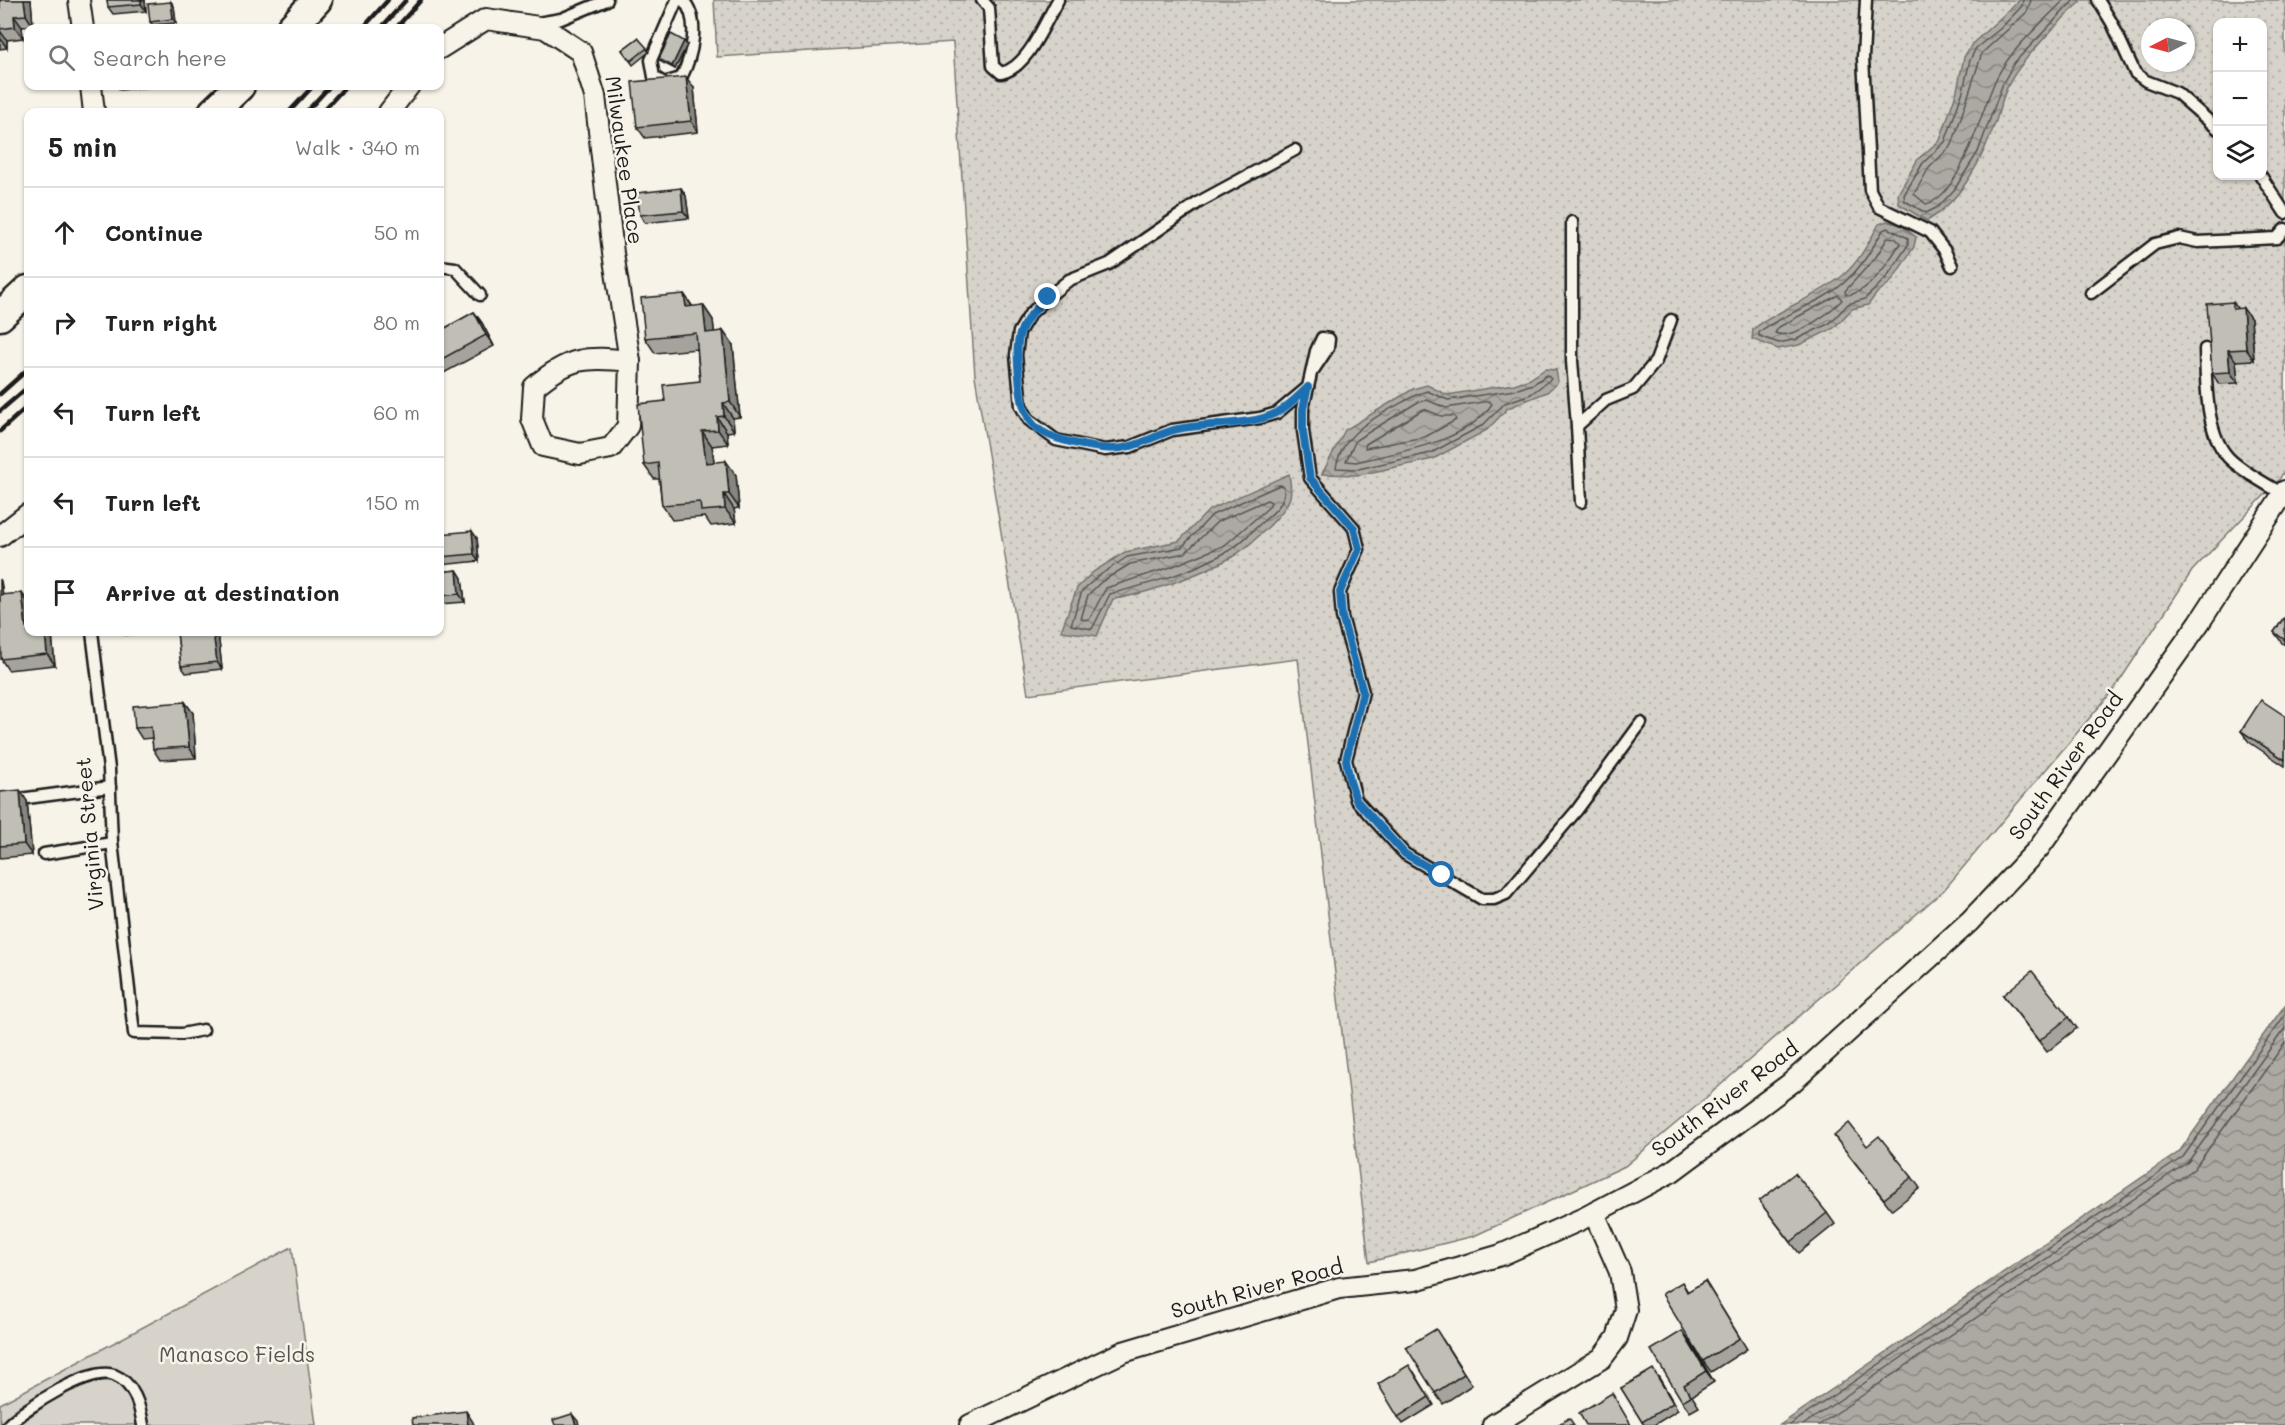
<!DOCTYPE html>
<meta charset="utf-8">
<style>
body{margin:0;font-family:Mali,sans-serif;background:#f6f6f6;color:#222}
.controls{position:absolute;right:18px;top:18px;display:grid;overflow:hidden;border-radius:12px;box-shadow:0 2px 4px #0004}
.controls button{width:54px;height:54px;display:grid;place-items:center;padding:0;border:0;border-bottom:2px solid #e0e0e0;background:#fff;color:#222;font:30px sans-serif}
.compass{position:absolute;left:2141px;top:18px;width:54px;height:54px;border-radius:50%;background:#fff;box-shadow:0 2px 4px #0004;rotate:264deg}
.stop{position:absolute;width:18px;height:18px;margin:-14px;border:4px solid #1f6fb2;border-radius:50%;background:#fff}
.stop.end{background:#1f6fb2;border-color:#fff;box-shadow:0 2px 6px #0008}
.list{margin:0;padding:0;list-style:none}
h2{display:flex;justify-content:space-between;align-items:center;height:78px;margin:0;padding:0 24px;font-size:26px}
h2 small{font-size:20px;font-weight:400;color:#767676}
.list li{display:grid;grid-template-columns:39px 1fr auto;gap:18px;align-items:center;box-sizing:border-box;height:90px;padding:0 24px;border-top:2px solid #e0e0e0}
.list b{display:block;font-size:22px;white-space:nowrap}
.list em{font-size:20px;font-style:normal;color:#767676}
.icon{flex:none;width:33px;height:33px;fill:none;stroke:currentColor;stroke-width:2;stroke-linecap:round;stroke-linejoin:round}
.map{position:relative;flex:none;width:2285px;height:1425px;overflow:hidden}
.search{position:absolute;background:#fff;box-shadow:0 2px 4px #0004;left:24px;top:24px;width:420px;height:66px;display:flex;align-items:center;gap:15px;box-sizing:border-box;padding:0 21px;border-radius:12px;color:#767676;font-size:22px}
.panel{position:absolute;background:#fff;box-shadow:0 2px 4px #0004;left:24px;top:108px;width:420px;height:528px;border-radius:12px}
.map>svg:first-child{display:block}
.grass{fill:url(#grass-dots);stroke:#7a7874;stroke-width:1.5;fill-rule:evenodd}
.park{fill:#d7d3cb;stroke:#7a7874;stroke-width:1.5}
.water{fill:url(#water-waves);stroke:#72716c;stroke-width:1.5}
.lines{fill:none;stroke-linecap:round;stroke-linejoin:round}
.shore{stroke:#565452;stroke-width:1.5}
.lane-casing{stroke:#1c1c1c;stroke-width:15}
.street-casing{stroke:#1c1c1c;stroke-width:24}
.secondary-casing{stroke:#1c1c1c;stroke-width:33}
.lane{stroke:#f7f3e8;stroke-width:10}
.street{stroke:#f7f3e8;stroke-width:20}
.secondary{stroke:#f7f3e8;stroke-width:28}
.rail{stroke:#1c1c1c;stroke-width:4.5}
.wall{fill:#a5a39c;stroke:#1c1c1c;stroke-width:1.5}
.shaded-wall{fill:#86857f;stroke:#1c1c1c;stroke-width:1.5}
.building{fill:#c0beb5;stroke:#1c1c1c;stroke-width:1.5}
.route{stroke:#1f6fb2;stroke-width:8}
.labels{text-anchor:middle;stroke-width:5;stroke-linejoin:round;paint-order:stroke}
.street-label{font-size:21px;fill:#1c1c1c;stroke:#f7f3e8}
.park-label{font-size:21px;fill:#545351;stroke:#f7f3e8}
</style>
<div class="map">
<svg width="2285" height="1425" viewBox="0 0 2285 1425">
<defs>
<pattern id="grass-dots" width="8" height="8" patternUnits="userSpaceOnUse" patternTransform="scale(1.5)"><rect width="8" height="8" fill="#d7d3cb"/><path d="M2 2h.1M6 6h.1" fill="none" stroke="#b8b5ae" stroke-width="1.8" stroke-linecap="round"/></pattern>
<pattern id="water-waves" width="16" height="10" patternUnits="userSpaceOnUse" patternTransform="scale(1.5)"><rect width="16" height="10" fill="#aca9a2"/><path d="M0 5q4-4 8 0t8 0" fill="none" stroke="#8b8983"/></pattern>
</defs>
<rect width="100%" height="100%" fill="#f7f3e8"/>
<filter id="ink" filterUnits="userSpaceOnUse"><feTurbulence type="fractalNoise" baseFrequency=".0167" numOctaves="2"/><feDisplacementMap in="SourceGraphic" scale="12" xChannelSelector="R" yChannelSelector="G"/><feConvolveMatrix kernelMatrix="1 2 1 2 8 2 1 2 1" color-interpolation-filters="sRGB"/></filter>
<g filter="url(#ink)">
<path class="grass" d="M 714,0 L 2285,0 L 2285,469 L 2279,480 L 2192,571 L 2115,688 L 1944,890 L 1693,1109 L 1625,1166 L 1474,1236 L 1369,1262 L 1298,659 L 1028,694 L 975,376 L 953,42 L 717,57 ZM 2218,22 L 2262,22 L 2262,176 L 2218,176 ZM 2150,27 L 2186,27 L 2186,63 L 2150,63 Z"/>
<polygon class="park" points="292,1247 316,1425 0,1425 0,1404"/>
<g class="water">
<path d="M 2020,0 L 2080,0 L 2080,3 C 2060,20 2022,60 2010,82 C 2003,94 2000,108 1996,121 C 1982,159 1963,199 1927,221 L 1899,204 L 1898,194 L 1918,159 L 1940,140 L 1957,90 L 1964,57 L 1972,44 Z"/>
<path d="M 1887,221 L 1901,225 L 1916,237 L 1914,247 L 1891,282 L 1877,293 L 1868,305 L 1852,309 L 1834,328 L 1799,345 L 1778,349 L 1752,339 L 1753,329 C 1780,309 1814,298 1841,277 C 1858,264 1869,242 1879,224 Z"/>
<polygon points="1545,369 1556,370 1558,382 1547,392 1508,408 1487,430 1433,459 1359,475 1322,474 1345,430 1413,389 1427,385 1447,395 1514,384 1530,379"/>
<path d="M 1289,474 C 1290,481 1292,491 1290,497 C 1286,514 1247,548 1232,557 C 1204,573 1145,595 1113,599 L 1097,636 L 1061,631 L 1077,588 L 1093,572 L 1125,552 L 1179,541 L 1209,510 Z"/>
<polygon points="2285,1005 2285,1425 1780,1425 2179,1152"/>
</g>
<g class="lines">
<g class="shore">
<polyline points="2023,0 2022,6 2001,28 1976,48 1970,60 1963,91 1945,142 1923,163 1904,195 1905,201 1926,213 1938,207 1954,190 1978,152 2003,83 2014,63 2074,0"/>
<path d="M 2031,0 L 2027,12 L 1982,53 L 1952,145 L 1929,168 L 1914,194 L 1926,204 C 1962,196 1982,106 1997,77 C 2012,48 2041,24 2064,0"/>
<path d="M 1888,228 L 1908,238 L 1908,245 L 1886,278 L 1865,299 L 1848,304 L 1830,323 L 1797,339 L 1779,343 L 1759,336 L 1759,332 C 1786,312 1824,303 1848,279 C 1863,265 1873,247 1883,230 Z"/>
<path d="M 1888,237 L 1895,238 L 1900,243 C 1889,262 1868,295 1846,295 L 1845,291 L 1876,257 Z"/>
<path d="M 1838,295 L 1842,300 C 1829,313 1794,341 1775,333 L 1779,327 Z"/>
<path d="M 1547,375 L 1551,379 L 1531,394 L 1505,403 L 1483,425 L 1431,453 L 1358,469 L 1336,468 C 1342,429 1384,413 1416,395 L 1427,391 L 1448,400 L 1515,390 L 1533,384 Z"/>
<path d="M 1427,400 L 1446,408 L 1489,401 L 1492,404 C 1465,444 1400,451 1356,462 L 1346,461 L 1356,440 L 1418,402 Z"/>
<polygon points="1424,409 1441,416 1454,416 1456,420 1425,437 1365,448 1366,444"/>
<path d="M 1280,485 L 1284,487 C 1286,504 1272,514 1260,524 C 1250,533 1240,545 1228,551 C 1193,572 1149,584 1110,594 L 1092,629 L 1071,625 L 1082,591 L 1097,577 L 1127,557 L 1182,547 L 1212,515 Z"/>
<polygon points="1267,500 1271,502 1269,507 1225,545 1171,567 1106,588 1089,620 1081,619 1088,595 1101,582 1130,564 1185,553 1217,522"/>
<polyline points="1790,1425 2183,1157 2285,1015"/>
<polyline points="1803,1425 2188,1162 2285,1028"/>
<polyline points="1819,1425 2194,1169 2285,1043"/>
</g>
<g class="lane-casing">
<g id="lane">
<path d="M 677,0 L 651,60 L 654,77 L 664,83 L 681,78 C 692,57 701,20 683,0"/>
<path d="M 982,0 L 989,8 L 993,66 L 1001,73 C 1027,69 1045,22 1058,0"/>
<polyline points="1866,0 1863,58 1870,190 1879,207 1930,232 1945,251 1952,266"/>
<polyline points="2098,0 2112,23 2135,73 2146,81 2177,93 2218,129"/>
<polyline points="538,23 561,19 607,0"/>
<polyline points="1295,150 1199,202 1109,264 1069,280 1048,297 1030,314 1019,332 1016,355 1021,406 1029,420 1056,440 1105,450 1130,447 1172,430 1260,418 1277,413 1308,387 1316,351 1322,338 1329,339 1328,348 1314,369"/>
<polyline points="2261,176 2285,213"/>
<polyline points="1572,222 1572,361 1577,426"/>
<polyline points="440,266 455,268 480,295"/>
<polyline points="2091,293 2155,244 2179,238 2198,242 2277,238 2285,229"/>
<path d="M 2205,349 C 2206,381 2205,438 2232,461 C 2247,474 2266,484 2283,494"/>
<polyline points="1308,387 1303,409 1303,431 1310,478 1354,528 1359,549 1340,592 1342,617 1363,692 1346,760 1356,800 1405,854 1482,899 1494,899 1506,894 1577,810 1641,723"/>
<polyline points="1581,502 1577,426 1606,400 1633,389 1656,361 1671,320"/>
<polyline points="92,632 109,769 112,842 134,1033 182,1034 203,1030"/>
<polyline points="12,800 110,787"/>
<polyline points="44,854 112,843"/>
<path d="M 8,1425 C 25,1408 90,1366 114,1375 C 134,1383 140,1406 143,1425"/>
</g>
</g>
<g class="street-casing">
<g id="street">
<polyline points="79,0 83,28"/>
<path d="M 440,48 L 486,19 L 545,28 L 581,52 L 595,96 L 613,253 L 630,361 L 628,426 L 611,448 L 580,454 L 543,446 L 532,419 L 534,387 C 569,357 586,356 630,361"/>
<polyline points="91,86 94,112"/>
<polyline points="389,112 409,86"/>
<polyline points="0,536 28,514"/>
<polyline points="970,1425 1123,1352 1339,1288 1415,1280 1501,1255 1582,1219 1671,1172 1791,1083 1970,921 2039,848 2199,623 2285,491"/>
<polyline points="1493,1425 1602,1358 1617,1338 1626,1310 1620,1272 1594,1213"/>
</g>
</g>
<g class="secondary-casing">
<g id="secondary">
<polyline points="291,28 317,0"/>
<polyline points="213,112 240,86"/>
<polyline points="0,316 28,290"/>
</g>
</g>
<use href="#lane" class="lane"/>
<use href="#street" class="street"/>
<use href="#secondary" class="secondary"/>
<g class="rail">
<polyline points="363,28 388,0"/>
<polyline points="381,28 406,0"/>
<polyline points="396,28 421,0"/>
<polyline points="289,112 313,86"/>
<polyline points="306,112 330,86"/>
<polyline points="322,112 346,86"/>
<polyline points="0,394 28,369"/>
<polyline points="0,411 28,387"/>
<polyline points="0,431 28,406"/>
</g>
</g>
<g class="wall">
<polygon points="0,0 31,0 33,26 22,27 23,38 7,40 7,48 0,49"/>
<polygon points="107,0 145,0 146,11 113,14 108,7"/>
<polygon points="171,2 174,6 176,23 153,25 150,22"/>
<polygon points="638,38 649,52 633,65 622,50"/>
<polygon points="687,45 675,69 661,62 659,59"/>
<polygon points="117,86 151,86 151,87 120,90"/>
<polygon points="694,88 698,132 645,138 637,127"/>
<polygon points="681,188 686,196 689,218 645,223 640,215"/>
<polygon points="684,294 693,307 703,305 713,320 714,332 723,331 733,345 740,417 733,418 734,431 727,432 728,444 712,446 714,462 736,475 739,508 734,509 736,523 711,526 705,517 672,520 662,505 659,479 654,479 644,465 665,401 700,381 697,349 655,353 645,338"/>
<polygon points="2233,302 2237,308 2251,319 2254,360 2236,361 2238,383 2219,384 2212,373"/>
<polygon points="474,312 482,323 494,346 440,375 440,331"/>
<polygon points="440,534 477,538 479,561 440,565"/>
<polygon points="457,570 462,578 465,602 440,604 440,572"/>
<polygon points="1,581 3,595 28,632 52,636 55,665 8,670 1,659"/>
<polygon points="2285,617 2285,645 2282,643 2274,632"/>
<polygon points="122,632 157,632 125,635"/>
<polygon points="177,632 218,632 222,669 186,673 181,666"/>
<polygon points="185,702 193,713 196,758 160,760 153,749 152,738 142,739 135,728"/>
<polygon points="2285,716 2285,766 2249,742 2241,731"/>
<polygon points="0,792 27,801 32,855 0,858"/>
<polygon points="2003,995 2069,1017 2077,1028 2047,1052"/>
<polygon points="1834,1136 1912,1177 1920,1188 1892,1210"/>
<polygon points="1759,1201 1827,1213 1835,1224 1799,1253"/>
<polygon points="1705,1281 1747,1349 1711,1372 1703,1361 1682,1282 1688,1292"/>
<polygon points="1443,1340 1472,1385 1443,1404 1435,1393"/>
<polygon points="1690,1342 1714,1382 1692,1396 1699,1407 1690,1412 1682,1401"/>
<polygon points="1414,1372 1434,1405 1403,1424 1398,1417"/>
<polygon points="1658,1376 1678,1410 1654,1425 1644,1425 1621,1388"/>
</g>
<g class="shaded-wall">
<polygon points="24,0 31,0 33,26 26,15"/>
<polygon points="141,0 145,0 146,11 141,4"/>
<polygon points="171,2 174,6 176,23 173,19"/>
<polygon points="14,16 22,27 23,38 15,27"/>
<polygon points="0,31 7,40 7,48 0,38"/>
<polygon points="684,41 687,45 675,69 672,66"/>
<polygon points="686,77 694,88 698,132 691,121"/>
<polygon points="681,188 686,196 689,218 683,211"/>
<polygon points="684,294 694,309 686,307"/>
<polygon points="703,305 713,320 716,347 706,333"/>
<polygon points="2243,308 2251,319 2254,360 2246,349"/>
<polygon points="474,312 482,323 494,346 486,335"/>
<polygon points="723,331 733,345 740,417 730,402"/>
<polygon points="2228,350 2236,361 2238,383 2230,372"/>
<polygon points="723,403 733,418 734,431 724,416"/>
<polygon points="717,417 727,432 728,444 718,430"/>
<polygon points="702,431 712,446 716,477 706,463"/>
<polygon points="726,461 736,475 739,508 729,494"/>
<polygon points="724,494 734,509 736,523 725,509"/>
<polygon points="472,531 477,538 479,561 474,554"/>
<polygon points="457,570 462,578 465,602 459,594"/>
<polygon points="0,579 1,581 4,606 0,600"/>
<polygon points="22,593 28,602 28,631 26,627"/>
<polygon points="45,632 49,632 52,636 55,665 47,654"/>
<polygon points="213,632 218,632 222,669 217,662"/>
<polygon points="185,702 193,713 196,758 189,747"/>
<polygon points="20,790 27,801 32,855 24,844"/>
<polygon points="1682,1331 1690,1342 1714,1382 1706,1371"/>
<polygon points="466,1411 473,1422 474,1425 468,1425"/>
<polygon points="572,1414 578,1421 579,1425 576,1425"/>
</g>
<g class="building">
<polygon points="0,0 24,0 26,15 14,16 15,27 0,29"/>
<polygon points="107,0 141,0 141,4 108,7"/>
<polygon points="171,2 173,19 150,22 148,4"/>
<polygon points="671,34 684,41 672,66 659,59"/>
<polygon points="638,38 647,48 631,61 622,50"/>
<polygon points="686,77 691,121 637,127 632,82"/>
<polygon points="681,188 683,211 640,215 637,193"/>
<polygon points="684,294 686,307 703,305 706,333 723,331 730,402 723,403 724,416 717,417 718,430 702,431 706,463 726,461 729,494 724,494 725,509 701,511 700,502 662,505 658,463 644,465 638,404 665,401 663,385 700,381 696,333 645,338 641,298"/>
<polygon points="2233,302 2233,309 2243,308 2246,349 2228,350 2230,372 2212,373 2207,304"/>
<polygon points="474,312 486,335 440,360 440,331"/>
<polygon points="472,531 474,554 440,557 440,534"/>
<polygon points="457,570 459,594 440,596 440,572"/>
<polygon points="22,593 26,627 28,627 28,632 45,632 47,654 1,659 0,595"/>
<polygon points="2285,617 2285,640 2274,632"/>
<polygon points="177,632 213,632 217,662 181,666"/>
<polygon points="2261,700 2285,716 2285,760 2241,731"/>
<polygon points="185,702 189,747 153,749 151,727 135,728 133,706"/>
<polygon points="20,790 24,844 0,846 0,792"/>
<polygon points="2032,971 2069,1017 2039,1041 2003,995"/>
<polygon points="1849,1123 1867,1146 1879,1136 1912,1177 1884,1199 1834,1136"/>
<polygon points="1795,1173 1827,1213 1791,1242 1759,1201"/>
<polygon points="1705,1281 1740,1338 1703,1361 1662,1294 1682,1282 1687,1292"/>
<polygon points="1436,1329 1464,1374 1435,1393 1406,1347"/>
<polygon points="1682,1331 1706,1371 1684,1385 1691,1396 1682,1401 1651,1350"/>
<polygon points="1409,1365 1429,1397 1398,1417 1378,1384"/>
<polygon points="1653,1369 1673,1403 1642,1422 1621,1388"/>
<polygon points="1612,1393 1631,1425 1586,1425 1579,1413"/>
<polygon points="466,1411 468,1425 413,1425 412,1418"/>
<polygon points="572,1414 576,1425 555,1425 553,1420"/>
<polygon points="1569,1418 1574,1425 1557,1425"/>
</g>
</g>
<g class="lines" filter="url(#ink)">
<path class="route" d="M 1048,297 C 1017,326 1015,336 1019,377 C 1023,427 1035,434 1082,445 C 1099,448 1114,451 1131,446 C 1147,442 1162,432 1178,429 C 1207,423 1251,426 1276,413 C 1288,407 1298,396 1308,387 L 1303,409 L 1303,432 L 1310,478 L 1354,528 L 1359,549 L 1340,592 L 1342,617 L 1363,692 L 1346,760 L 1350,781 L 1356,800 L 1405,854 L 1442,875"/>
</g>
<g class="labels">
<g class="street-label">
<text transform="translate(624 160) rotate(82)" y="7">Milwaukee Place</text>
<text transform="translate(2066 766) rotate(-54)" y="7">South River Road</text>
<text transform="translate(90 834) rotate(-95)" y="7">Virginia Street</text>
<text transform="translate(1725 1099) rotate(-37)" y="7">South River Road</text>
<text transform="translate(1257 1289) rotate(-15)" y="7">South River Road</text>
</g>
<g class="park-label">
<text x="237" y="1362">Manasco Fields</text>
</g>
</g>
</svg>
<div class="controls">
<button>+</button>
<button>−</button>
<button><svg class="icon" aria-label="layers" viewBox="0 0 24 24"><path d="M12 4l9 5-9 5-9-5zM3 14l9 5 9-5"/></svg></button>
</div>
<svg class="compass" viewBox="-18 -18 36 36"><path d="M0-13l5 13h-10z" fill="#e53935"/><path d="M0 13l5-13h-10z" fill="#767676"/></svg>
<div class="stop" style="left:1442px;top:875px"></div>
<div class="stop end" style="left:1048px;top:297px"></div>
<div class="search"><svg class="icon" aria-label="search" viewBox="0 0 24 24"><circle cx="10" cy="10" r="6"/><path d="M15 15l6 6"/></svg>Search here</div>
<section class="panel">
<h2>5 min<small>Walk · 340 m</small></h2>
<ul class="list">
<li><svg class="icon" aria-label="ahead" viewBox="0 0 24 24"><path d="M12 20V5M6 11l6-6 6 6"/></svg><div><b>Continue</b></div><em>50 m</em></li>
<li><svg class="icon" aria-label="right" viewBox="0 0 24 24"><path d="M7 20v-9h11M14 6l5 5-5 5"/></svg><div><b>Turn right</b></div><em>80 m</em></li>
<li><svg class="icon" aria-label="left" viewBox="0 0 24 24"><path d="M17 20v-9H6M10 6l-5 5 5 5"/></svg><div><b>Turn left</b></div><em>60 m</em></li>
<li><svg class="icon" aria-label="left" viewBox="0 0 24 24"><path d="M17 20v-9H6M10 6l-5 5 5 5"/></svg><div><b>Turn left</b></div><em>150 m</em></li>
<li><svg class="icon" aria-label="arrive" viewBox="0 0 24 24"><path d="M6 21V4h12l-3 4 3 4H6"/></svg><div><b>Arrive at destination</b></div></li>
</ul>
</section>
</div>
